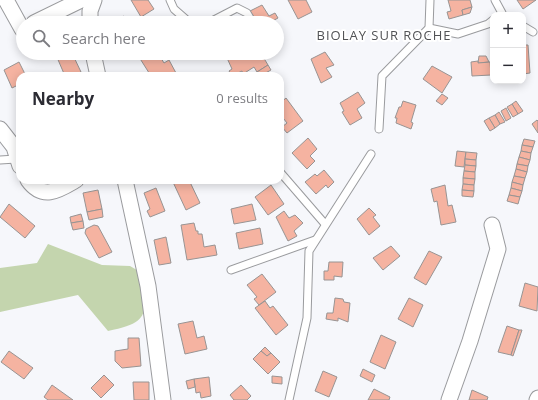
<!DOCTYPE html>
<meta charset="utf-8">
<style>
body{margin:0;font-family:"Open Sans",sans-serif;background:#f7f7f7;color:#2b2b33}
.controls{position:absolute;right:12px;top:12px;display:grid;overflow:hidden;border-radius:8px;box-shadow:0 2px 10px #0003}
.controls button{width:36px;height:36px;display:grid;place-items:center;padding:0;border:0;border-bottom:1px solid #e1e1e2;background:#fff;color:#2b2b33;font:20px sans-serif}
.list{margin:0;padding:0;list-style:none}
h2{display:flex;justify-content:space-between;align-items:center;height:52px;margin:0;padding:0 16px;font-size:17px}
h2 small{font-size:13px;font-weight:400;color:#7c7c81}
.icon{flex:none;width:22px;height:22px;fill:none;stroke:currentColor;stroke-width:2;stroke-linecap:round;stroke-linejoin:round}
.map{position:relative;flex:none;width:538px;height:400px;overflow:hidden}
.search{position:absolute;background:#fff;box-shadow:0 2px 10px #0003;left:16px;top:16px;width:268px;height:44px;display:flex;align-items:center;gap:10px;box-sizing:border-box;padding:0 14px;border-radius:22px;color:#7c7c81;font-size:15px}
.panel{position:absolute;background:#fff;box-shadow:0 2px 10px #0003;left:16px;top:72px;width:268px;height:112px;border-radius:12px}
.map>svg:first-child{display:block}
.green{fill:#c4d5ae}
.building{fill:#f5b3a1;stroke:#989493}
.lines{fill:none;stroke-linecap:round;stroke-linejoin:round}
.service-casing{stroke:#9a9b9e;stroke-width:9}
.minor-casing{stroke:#9a9b9e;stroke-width:17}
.service{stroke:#fff;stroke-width:7}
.minor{stroke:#fff;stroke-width:15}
.labels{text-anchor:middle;stroke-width:4;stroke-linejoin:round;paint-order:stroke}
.neighbourhood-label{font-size:13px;letter-spacing:1px;fill:#515255;stroke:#fff}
</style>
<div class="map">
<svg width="538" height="400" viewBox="0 0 538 400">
<rect width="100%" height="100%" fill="#f6f7fb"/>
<path class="green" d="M 48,244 L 102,265 L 130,266 L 142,273 C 145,313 153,322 108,331 L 78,295 L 0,312 L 0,268 L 37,263 Z"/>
<g class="building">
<polygon points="131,0 148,0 154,9 141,17"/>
<polygon points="288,0 306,0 312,12 298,19"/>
<polygon points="448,0 470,0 472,7 462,10 463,15 449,19 447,12 451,11"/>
<polygon points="517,0 536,0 523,9"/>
<polygon points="262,5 269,16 275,13 278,18 269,23 267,18 257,23 250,11"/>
<polygon points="472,7 470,13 463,15 462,10"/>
<polygon points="124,16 128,23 112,23"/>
<polygon points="523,45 528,45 530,73 523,74"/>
<polygon points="325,52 334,65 326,68 332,77 321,83 311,59"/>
<polygon points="57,53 72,53 81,72 71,76 65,76 56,55"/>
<polygon points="146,53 158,53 164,63 169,60 176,73 171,76 151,76 139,57"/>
<polygon points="237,53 240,55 244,53 258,53 260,56 262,55 268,65 257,72 254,67 243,74 242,71 232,76 229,71 232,69 227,58"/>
<polygon points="479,56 486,56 489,62 478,63"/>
<polygon points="478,61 478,63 490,62 491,75 472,76 471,62"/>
<polygon points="19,62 26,76 20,76 20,84 12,88 4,70"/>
<polygon points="268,65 271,70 260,76 257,72"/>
<polygon points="432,66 452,77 442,93 423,79"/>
<polygon points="358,92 365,103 357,109 362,118 350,125 342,112 344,111 340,103"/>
<polygon points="442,94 448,98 442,105 436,101"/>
<polygon points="286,98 303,121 287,133 282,127 287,123 280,114 280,103"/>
<polygon points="403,101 416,105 411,122 413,123 411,129 396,123 397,118 395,118 399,107 401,107"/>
<polygon points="516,101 523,111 518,114 512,104"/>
<polygon points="512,104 518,114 513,117 507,107"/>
<polygon points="506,108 511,118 506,121 501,111"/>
<polygon points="499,112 505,122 500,124 495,115"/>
<polygon points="495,115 500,124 495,128 489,118"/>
<polygon points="489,118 495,128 490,131 484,121"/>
<polygon points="537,120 538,121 538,133 532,124"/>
<polygon points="308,138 317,149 310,156 315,161 307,169 292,153"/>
<polygon points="524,139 535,141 533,147 522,145"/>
<polygon points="522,145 533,147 531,153 521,151"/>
<polygon points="457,151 466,152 464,167 455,166"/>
<polygon points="521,151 531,153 530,160 519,157"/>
<polygon points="466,152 477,153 476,160 465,159"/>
<polygon points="519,157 530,160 528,166 517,164"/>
<polygon points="465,159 476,160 476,166 465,165"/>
<polygon points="517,164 528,166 527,172 516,169"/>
<polygon points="465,165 476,166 475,172 464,171"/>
<polygon points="516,169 527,172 525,178 514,176"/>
<polygon points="324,170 334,182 328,188 326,185 316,194 305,182 315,174 317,176"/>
<polygon points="464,171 475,172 475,179 463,178"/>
<polygon points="514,176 525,178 523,185 512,182"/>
<polygon points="463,178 475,179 474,185 463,184"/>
<polygon points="172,180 189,180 200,203 186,210"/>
<polygon points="512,182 523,185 522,191 511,188"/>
<polygon points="463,184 474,185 474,191 462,190"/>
<polygon points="271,185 284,204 268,215 255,197"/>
<polygon points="445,185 448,206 452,205 456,222 441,225 437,201 434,202 431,189"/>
<polygon points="156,188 165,211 150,217 147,211 150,209 144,193"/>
<polygon points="511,188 522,191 520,197 509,195"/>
<polygon points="98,190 102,209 87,212 83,193"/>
<polygon points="462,190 474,191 473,197 462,196"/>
<polygon points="509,195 520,197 518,204 507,201"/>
<polygon points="9,204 35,226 25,238 0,217"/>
<polygon points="252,204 256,220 234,224 231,209"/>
<polygon points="369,208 376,215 373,217 380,226 369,235 357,219"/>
<polygon points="102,209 103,217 89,220 87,212"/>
<polygon points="284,211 289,218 295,215 303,223 294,231 297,236 288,241 276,217"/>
<polygon points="81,214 83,221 71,223 70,217"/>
<polygon points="83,221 84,228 73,230 71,223"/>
<polygon points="194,223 196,231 198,231 198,234 202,234 204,247 215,245 217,255 187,260 181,225"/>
<polygon points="94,225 98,226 112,252 99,258 85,233 86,229"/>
<polygon points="260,228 263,244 239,249 236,233"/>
<polygon points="166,237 171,263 159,265 154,240"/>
<polygon points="391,246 400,256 383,270 373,258"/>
<polygon points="429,251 442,257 426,285 414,278"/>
<polygon points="329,262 343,262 342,277 334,276 334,280 324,280 324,271 328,271"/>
<polygon points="262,274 276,292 259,305 254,299 257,297 247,285"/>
<polygon points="525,283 538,287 537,311 519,306"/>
<polygon points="335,298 343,299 344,302 350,303 348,322 338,318 338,321 326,319 327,313 333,313"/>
<polygon points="409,298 423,305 413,327 398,319"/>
<polygon points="265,301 270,308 273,306 288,325 276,335 255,308"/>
<polygon points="193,321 197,338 204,336 207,349 185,354 178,324"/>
<polygon points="507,326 519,330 511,355 498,352"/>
<polygon points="519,330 522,330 513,356 511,355"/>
<polygon points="381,335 396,342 385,369 370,362"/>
<polygon points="128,338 139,338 141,366 122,368 115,361 115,351 128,349"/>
<polygon points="265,347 271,353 267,356 261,351"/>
<polygon points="9,351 33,368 24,379 1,362"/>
<polygon points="261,351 267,356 271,353 280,362 268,374 253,359"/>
<polygon points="363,369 375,375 372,382 360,376"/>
<polygon points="323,371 337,377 329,397 315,391"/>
<polygon points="104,375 114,385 101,398 91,388"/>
<polygon points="272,376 282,377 282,384 272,383"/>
<polygon points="209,377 211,396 201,398 200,392 196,393 194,379"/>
<polygon points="194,379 195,387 188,389 186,381"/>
<polygon points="133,382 149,382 149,400 134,400"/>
<polygon points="52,385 73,400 48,400 44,397"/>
<polygon points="241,385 251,396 247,400 234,400 230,395"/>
<polygon points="374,389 390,397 389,400 368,400"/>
<polygon points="472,390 488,397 487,400 469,400"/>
</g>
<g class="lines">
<g class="service-casing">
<g id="service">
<polyline points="170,0 174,9 190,23"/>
<polyline points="495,0 502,13"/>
<polyline points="208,23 237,8 247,13 253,23"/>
<polyline points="523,26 533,32"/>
<polyline points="429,28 458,34 488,24 493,20"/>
<polyline points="379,129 382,76 429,28 430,0"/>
<polyline points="0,160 16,159"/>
<polyline points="280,172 325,224"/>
<polyline points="231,270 315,240"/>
<polyline points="289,400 307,318 309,251 371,154"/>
</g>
</g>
<g class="minor-casing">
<g id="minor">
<polyline points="6,0 22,29 23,29"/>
<polyline points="34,23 81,0"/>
<polyline points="90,23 90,11 94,0"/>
<polyline points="93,53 98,76"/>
<polyline points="0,129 14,147 20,166"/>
<path d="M 28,180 C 43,201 59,190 76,180"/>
<polyline points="125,180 148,286 163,400"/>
<polyline points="449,400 470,341 498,249 492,225"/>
<polyline points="537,400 538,398"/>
</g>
</g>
<use href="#service" class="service"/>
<use href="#minor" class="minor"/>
</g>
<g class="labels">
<g class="neighbourhood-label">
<text x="384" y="40">BIOLAY SUR ROCHE</text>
</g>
</g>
</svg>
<div class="controls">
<button>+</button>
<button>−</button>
</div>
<div class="search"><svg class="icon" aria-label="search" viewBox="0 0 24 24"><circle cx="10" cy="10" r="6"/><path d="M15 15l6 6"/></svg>Search here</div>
<section class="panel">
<h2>Nearby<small>0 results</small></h2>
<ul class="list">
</ul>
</section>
</div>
